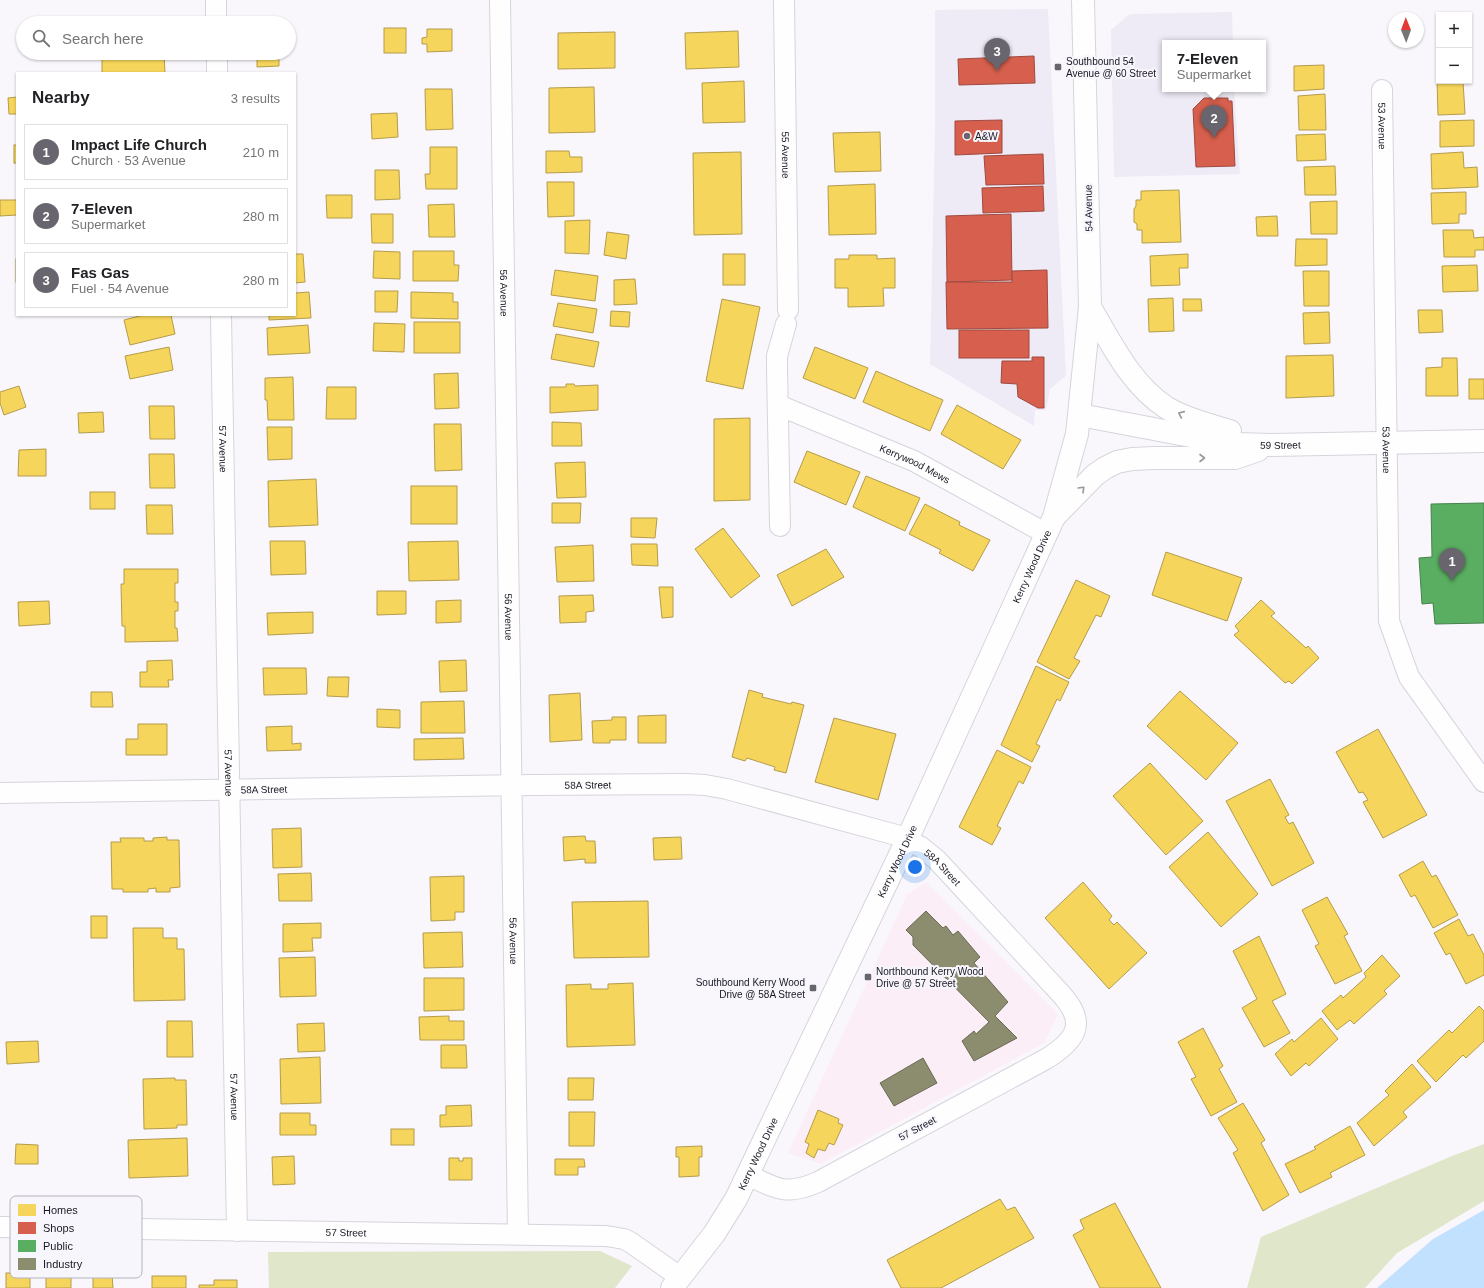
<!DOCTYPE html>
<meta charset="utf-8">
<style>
body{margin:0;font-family:Helvetica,sans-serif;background:#f6f6f6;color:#202124}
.controls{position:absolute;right:12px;top:12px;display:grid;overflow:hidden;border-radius:0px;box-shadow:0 1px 3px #0004}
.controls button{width:36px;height:36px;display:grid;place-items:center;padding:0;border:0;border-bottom:1px solid #e0e0e0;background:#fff;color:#202124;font:20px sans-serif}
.compass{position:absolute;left:1388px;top:12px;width:36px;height:36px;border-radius:50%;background:#fff;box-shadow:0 1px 3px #0004;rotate:359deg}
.you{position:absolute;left:915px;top:867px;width:14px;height:14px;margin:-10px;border:3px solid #fff;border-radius:50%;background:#1a73e8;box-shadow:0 0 0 6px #1a73e833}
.badge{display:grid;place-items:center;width:26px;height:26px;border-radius:50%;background:#68656e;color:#fff;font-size:13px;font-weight:700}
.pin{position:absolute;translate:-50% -33px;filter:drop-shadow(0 1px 2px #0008)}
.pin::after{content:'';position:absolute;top:21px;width:14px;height:12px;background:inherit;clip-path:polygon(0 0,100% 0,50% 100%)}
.popup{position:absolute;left:1162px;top:40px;width:104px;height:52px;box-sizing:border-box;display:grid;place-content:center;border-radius:0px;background:#fff;filter:drop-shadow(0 1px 3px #0005);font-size:13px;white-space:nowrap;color:#757577}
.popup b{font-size:15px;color:#202124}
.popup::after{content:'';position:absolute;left:50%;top:100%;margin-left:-8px;border:8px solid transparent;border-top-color:#fff}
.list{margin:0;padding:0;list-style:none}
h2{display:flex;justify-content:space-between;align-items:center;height:52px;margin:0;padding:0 16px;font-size:17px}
h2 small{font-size:13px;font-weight:400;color:#757577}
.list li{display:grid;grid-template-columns:26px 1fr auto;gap:12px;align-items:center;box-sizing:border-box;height:56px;margin:0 8px 8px;padding:0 8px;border:1px solid #e0e0e0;border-radius:0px}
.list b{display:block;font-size:15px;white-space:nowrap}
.list p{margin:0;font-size:13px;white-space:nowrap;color:#757577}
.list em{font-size:13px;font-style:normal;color:#757577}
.icon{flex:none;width:22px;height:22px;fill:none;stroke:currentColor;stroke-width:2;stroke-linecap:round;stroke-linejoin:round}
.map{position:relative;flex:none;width:1484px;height:1288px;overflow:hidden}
.search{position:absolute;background:#fff;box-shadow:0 1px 3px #0004;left:16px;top:16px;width:280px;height:44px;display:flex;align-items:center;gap:10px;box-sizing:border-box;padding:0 14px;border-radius:22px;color:#757577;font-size:15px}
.panel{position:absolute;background:#fff;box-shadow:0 1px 3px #0004;left:16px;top:72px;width:280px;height:244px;border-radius:0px}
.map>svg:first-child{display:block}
.built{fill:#efebf6}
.industrial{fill:#fceef6}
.green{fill:#e0e6ca}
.water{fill:#c1e1fe}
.homes{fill:#f6d55c;stroke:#b49c4b}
.shops{fill:#d6604d;stroke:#9e4a40}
.public{fill:#5aae61;stroke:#47814e}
.industry{fill:#8c8c6e;stroke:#6a6957}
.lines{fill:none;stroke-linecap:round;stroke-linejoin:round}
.minor-casing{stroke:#d6d4dc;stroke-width:22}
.tertiary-casing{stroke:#d6d4dc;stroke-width:24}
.minor{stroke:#fefeff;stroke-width:20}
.tertiary{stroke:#fefeff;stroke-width:22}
.oneway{stroke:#97969c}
.poi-dot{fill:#68656e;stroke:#f8f6fd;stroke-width:1.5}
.labels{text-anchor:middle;stroke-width:4;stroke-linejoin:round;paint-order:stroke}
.poi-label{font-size:10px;fill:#1a1722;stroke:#f8f6fd;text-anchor:start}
.street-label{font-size:10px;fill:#1a1722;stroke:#f8f6fd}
.key{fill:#f8f6fd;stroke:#b5b3bb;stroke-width:1}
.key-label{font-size:11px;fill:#1a1722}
</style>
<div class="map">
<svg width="1484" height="1288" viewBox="0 0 1484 1288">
<rect width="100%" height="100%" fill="#f9f7fc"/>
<g class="built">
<polygon points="1048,9 1066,376 1050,389 1046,410 1035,410 1034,426 930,364 935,126 935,10"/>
<polygon points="1232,12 1233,43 1165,43 1165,89 1234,89 1240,174 1114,177 1111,30 1130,14"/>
</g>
<polygon class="industrial" points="926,882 1058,1014 1044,1043 821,1164 788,1153 907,895"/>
<g class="green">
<polygon points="1484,1144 1484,1201 1397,1253 1365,1288 1247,1288 1261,1237 1452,1156"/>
<polygon points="600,1251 632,1266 615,1288 269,1288 268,1252"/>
</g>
<polygon class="water" points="1484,1210 1484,1288 1377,1288 1433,1239"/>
<g class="homes">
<rect x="384" y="28" width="22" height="25"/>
<polygon points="427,29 452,29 452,51 427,52 427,44 422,44 422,38 427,37"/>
<polygon points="738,31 739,67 686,69 685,33"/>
<polygon points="615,32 615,68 558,69 558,33"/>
<polygon points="102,53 164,53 165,73 102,73"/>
<polygon points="257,53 279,53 279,66 257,67"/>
<polygon points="1324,65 1324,89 1294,91 1294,66"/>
<polygon points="1437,79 1439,79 1439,81 1463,81 1465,114 1438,115"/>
<polygon points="744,81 745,122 703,123 702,83"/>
<polygon points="594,87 595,132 549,133 549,88"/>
<polygon points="425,89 452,89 453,129 426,130"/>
<polygon points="1325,94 1326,130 1299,130 1298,96"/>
<polygon points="17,97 17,114 9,114 8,98"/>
<polygon points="397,113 398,137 372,139 371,114"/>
<polygon points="1474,120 1474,146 1440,147 1440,121"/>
<polygon points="880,132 881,171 835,172 833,133"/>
<polygon points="1325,134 1326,160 1297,161 1296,135"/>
<rect x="14" y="145" width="3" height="18"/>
<polygon points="430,147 457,147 457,189 426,189 425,174 430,174"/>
<polygon points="546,151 569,151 570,157 582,157 582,172 546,173"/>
<polygon points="741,152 742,234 694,235 693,153"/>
<polygon points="1463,152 1464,168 1477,167 1478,187 1432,189 1431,154"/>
<polygon points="1335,166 1336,195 1305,195 1304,167"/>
<polygon points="375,170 399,170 400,199 375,200"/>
<polygon points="547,182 574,182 574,216 548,217"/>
<polygon points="875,184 876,234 829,235 828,186"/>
<polygon points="1179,190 1181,242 1142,243 1142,230 1137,230 1137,224 1134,222 1134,209 1136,206 1136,200 1141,200 1141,191"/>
<polygon points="1466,192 1466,214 1459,214 1459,223 1432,224 1431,193"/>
<polygon points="326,195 352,195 352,218 327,218"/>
<polygon points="0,200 17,200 17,215 0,216"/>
<polygon points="1337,201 1337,234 1311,234 1310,202"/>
<polygon points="454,204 455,237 429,237 428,205"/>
<polygon points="371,214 393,214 393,243 372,243"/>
<polygon points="1277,216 1278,236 1257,236 1256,217"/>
<polygon points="590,220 589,254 565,253 565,221"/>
<polygon points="1443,230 1473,230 1474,238 1484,237 1484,250 1475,250 1475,257 1444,257"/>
<polygon points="607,232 629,235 626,259 604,255"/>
<polygon points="1296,239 1327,239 1327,265 1295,266"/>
<polygon points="374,251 400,252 400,279 373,278"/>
<polygon points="413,251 454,251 454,265 459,265 458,281 413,281"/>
<polygon points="295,254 303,254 305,282 295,283"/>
<rect x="723" y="254" width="22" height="31"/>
<polygon points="1188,254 1188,268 1179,268 1180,285 1151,286 1150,256"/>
<polygon points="849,255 877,255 877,259 895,258 895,288 883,288 884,306 848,307 848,288 835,288 835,259 849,259"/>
<rect x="16" y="259" width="1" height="23"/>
<polygon points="1477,265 1478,291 1443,292 1442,266"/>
<polygon points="555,270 598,276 595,301 551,295"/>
<polygon points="1303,271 1329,271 1329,306 1304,306"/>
<polygon points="635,279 637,304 614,305 614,280"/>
<polygon points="375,291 398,291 397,312 375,312"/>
<polygon points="309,292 311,318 269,320 269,315 295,315 295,293"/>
<polygon points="411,292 453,293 453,302 458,302 458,319 411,318"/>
<polygon points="1173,298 1174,331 1149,332 1148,299"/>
<polygon points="722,299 760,307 743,389 706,381"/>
<polygon points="1183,299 1201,299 1202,311 1183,311"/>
<polygon points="558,303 597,309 593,333 553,326"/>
<polygon points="1418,310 1442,310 1443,332 1419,333"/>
<polygon points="611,311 630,312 629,327 610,326"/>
<polygon points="1329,312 1330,343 1304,344 1303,313"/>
<polygon points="143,315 171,315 175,334 130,345 124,320"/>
<rect x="414" y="322" width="46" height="31"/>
<polygon points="374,323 405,324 404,352 373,351"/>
<polygon points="308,325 310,353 268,355 267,328"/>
<polygon points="556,334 599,342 594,367 551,359"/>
<polygon points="169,347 173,370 130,379 125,356"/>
<polygon points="815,347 868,368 855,399 803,378"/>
<polygon points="1333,355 1334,396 1286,398 1286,356"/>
<polygon points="1442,358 1457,358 1458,396 1426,396 1426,368 1442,367"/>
<polygon points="876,371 943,400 930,431 863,402"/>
<polygon points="458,373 459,408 435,409 434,374"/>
<polygon points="293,377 294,420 268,420 267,400 265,400 265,378"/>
<rect x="1469" y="379" width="15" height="20"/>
<polygon points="566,384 574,384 575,386 598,385 598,410 550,413 550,387 566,387"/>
<polygon points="19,386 26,407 4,415 0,403 0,392"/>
<polygon points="327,387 356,387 356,419 326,419"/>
<polygon points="957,405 1021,440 1003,469 941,434"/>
<polygon points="149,406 174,406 175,439 150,439"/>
<polygon points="103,412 104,432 79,433 78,413"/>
<polygon points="750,418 750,500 714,501 714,419"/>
<polygon points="552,422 581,423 582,446 552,446"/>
<polygon points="434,424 461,424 462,470 435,471"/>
<polygon points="267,427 292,427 292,459 268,460"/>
<polygon points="46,449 46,476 18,476 19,450"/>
<polygon points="807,451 860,472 846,505 794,482"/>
<polygon points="149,454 174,454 175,488 150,488"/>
<polygon points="585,462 586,497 557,498 555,463"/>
<polygon points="866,476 920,498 905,531 853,507"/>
<polygon points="316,479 318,525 269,527 268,481"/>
<rect x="411" y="486" width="46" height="38"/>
<rect x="90" y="492" width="25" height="17"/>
<polygon points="552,503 581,503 580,523 552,523"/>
<polygon points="925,504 960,522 959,525 990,540 973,571 939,553 941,550 909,534"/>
<polygon points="146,505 172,505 173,534 147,534"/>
<polygon points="631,518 657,518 655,538 631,537"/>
<polygon points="723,528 760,576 731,598 695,549"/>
<polygon points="270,541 305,541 306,574 271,575"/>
<polygon points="458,541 459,580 409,581 408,542"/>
<polygon points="631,544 657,544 658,566 632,565"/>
<polygon points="593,545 594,581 557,582 555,547"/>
<polygon points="826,549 844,577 792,606 777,575"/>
<polygon points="1166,552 1242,578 1227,621 1152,595"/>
<polygon points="124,569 178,569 178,583 175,583 175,602 178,602 178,611 175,611 175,628 177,628 178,641 125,642 125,626 122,626 121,584 124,584"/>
<polygon points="1076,580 1110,596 1101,617 1096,615 1074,658 1080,661 1069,679 1037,662"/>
<polygon points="659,587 673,587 673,617 662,618"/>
<polygon points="377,591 406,591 406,614 377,615"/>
<polygon points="593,595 594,611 586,612 586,622 560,623 559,596"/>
<polygon points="461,600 461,622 436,623 436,601"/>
<polygon points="1261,600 1275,613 1271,616 1306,648 1308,646 1319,658 1292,684 1289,681 1285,683 1234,635 1239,631 1235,626"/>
<polygon points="49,601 50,624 19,626 18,602"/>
<polygon points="313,612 313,633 268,635 267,613"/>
<polygon points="172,660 173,680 168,680 169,687 140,687 140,672 147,672 147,661"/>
<polygon points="466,660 467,691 440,692 439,661"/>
<polygon points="1036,666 1069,682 1060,701 1057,699 1036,744 1040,746 1032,762 1001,745"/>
<polygon points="263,668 306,668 307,694 264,695"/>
<polygon points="328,677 349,677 348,697 327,696"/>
<polygon points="749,690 763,694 762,697 791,704 792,702 804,705 786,773 774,770 775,767 747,758 745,761 732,757"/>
<polygon points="1180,691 1238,743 1206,780 1147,726"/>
<polygon points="91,692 112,692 113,707 91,707"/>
<polygon points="580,693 582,740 550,742 549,695"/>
<polygon points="464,701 465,733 421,733 421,702"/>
<polygon points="377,709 400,710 400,728 377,727"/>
<polygon points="666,715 666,743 638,743 638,716"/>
<polygon points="612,717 626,717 626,740 610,740 610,743 593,743 592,721 612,720"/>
<polygon points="834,718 896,734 878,800 815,782"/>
<polygon points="138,724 167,724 167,755 126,755 126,739 138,739"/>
<polygon points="292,726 292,744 301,743 301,750 267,751 266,727"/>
<polygon points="1378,729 1427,815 1383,838 1363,802 1368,800 1363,792 1359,793 1336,752"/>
<polygon points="463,738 464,759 414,760 414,739"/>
<polygon points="997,750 1031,767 1023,784 1019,781 997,826 1001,828 992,845 959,827"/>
<polygon points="1150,763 1203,821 1166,855 1113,796"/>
<polygon points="1270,779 1289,815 1285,817 1289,824 1293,822 1314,863 1272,886 1226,801"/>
<polygon points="301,828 302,867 273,868 272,829"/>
<polygon points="1208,832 1258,894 1221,927 1169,867"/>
<polygon points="585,836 586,841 595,841 596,863 585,863 585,859 564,861 563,837"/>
<polygon points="167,837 167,840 179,840 180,887 170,888 170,892 156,892 156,888 148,889 148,892 123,892 123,889 112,889 111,842 121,842 120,838 144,838 144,841 153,841 153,838"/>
<polygon points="681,837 682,859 654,860 653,838"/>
<polygon points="1423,861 1432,877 1436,875 1458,915 1433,928 1415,895 1411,897 1399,875"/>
<polygon points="311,873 312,901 279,901 278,874"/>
<polygon points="464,876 464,912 455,912 455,920 431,921 430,877"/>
<polygon points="1083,882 1112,916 1109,920 1114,925 1117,922 1147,953 1109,989 1045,918"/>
<polygon points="1327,897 1348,934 1344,936 1362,971 1335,984 1315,946 1319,944 1302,910"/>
<polygon points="648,901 649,957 574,958 572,902"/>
<rect x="91" y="916" width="16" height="22"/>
<polygon points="1459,919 1468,936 1473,934 1484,955 1484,975 1466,984 1450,953 1446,955 1434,933"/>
<polygon points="321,923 321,938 312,938 313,951 283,952 283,924"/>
<polygon points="133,928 163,928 163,938 177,938 177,949 184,949 185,1000 134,1001"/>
<polygon points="462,932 463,967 424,968 423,933"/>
<polygon points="1259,936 1286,994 1272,1001 1290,1033 1264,1047 1242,1008 1257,999 1233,951"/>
<polygon points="1382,955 1400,976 1384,991 1387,994 1354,1024 1350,1020 1337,1030 1322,1011 1341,995 1343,998 1366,977 1364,973"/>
<polygon points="315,957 316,996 280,997 279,958"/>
<polygon points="424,978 464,978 464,1010 424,1011"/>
<polygon points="633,983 635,1045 567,1047 566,985 591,984 591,989 608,989 608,984"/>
<polygon points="1479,1006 1484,1011 1484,1041 1466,1058 1463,1055 1436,1082 1417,1061 1449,1030 1452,1033"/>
<polygon points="449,1016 449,1021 464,1021 464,1040 420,1040 419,1017"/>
<polygon points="1321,1018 1338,1039 1309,1066 1306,1063 1291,1076 1275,1054 1292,1039 1294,1042"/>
<polygon points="167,1021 192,1021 193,1057 167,1057"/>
<polygon points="324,1023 325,1051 298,1052 297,1024"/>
<polygon points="1203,1028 1223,1066 1219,1069 1237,1102 1211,1116 1191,1079 1196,1077 1178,1042"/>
<polygon points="38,1041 39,1062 7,1064 6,1042"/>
<polygon points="441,1045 466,1045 467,1068 441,1068"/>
<polygon points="320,1057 321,1103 281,1104 280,1059"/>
<polygon points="1412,1064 1431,1087 1403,1112 1407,1117 1374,1146 1357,1123 1389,1095 1385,1091"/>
<polygon points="175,1078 175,1080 186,1080 187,1125 177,1125 177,1128 144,1129 143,1079"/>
<polygon points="568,1078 594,1078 593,1100 568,1100"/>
<polygon points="1243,1103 1265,1140 1261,1143 1289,1195 1263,1211 1233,1153 1238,1150 1218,1118"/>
<polygon points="471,1105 472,1126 440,1127 440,1115 446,1115 446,1106"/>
<polygon points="818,1110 839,1119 838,1123 843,1125 834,1145 829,1143 825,1151 818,1149 814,1158 806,1153 809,1144 805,1142"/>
<polygon points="569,1112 595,1112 594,1146 569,1146"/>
<polygon points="280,1113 310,1113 310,1125 316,1125 316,1135 280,1135"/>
<polygon points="1350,1126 1365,1155 1330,1173 1332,1177 1300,1193 1285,1164 1316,1149 1314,1147"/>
<rect x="391" y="1129" width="23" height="16"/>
<polygon points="187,1138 188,1176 129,1178 128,1140"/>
<polygon points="16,1144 38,1145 38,1164 15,1164"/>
<polygon points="702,1146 702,1157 699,1157 699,1176 679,1177 679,1157 676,1157 676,1147"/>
<polygon points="294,1156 295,1184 273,1185 272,1157"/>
<polygon points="449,1158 459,1158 459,1161 463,1161 463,1158 472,1158 472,1180 449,1180"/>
<polygon points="555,1159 584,1159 585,1167 578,1167 578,1175 555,1175"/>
<polygon points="1000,1199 1007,1210 1015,1207 1034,1238 941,1288 901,1288 887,1260"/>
<polygon points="1115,1203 1161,1288 1100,1288 1073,1235 1084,1229 1080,1220"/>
<rect x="6" y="1273" width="24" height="15"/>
<rect x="46" y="1273" width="25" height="15"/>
<polygon points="93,1274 112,1274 113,1288 93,1288"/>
<rect x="152" y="1276" width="34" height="12"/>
<polygon points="214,1280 237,1280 237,1288 199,1288 199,1285 214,1285"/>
</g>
<g class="shops">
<polygon points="1034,56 1035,83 959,85 958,59"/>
<polygon points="1204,98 1228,98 1228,101 1232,101 1235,166 1196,167 1193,109"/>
<polygon points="1002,120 1002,153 955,155 955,121"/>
<polygon points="1043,154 1044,184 986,185 984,156"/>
<polygon points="1043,186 1044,211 983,213 982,188"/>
<polygon points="1011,214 1012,280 947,282 946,216"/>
<polygon points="1047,270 1048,328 947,329 946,282 1012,282 1012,271"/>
<rect x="959" y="330" width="70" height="28"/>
<polygon points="1032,357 1044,357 1044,408 1038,408 1018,397 1017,384 1001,383 1002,361 1032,361"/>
</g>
<polygon class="public" points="1484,503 1484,623 1435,624 1433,603 1422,604 1419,558 1432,557 1431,504"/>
<g class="industry">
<polygon points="926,911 943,928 946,926 953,935 958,931 980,957 974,963 1008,1002 995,1016 1017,1038 974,1061 962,1041 974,1031 976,1034 989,1022 913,945 913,937 906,930"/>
<polygon points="923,1058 937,1083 894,1106 880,1083"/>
</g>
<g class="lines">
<g class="minor-casing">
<g id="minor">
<polyline points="216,0 216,23"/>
<path id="s1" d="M 500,0 L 518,1234"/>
<path id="s2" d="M 784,0 L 788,310"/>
<polyline points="217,53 217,73"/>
<path id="s3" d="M 1382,90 L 1389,621 L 1409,677 L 1484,782"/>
<path id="s4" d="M 221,315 L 237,1231"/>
<path id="s5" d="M 778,405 L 914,461 L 1047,534"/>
<polyline points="780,526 777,368 777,356 786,324"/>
<path id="s6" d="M 0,793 L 533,785 L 686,784 L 705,785 L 727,789 L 900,836 L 921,847 L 937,860 L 1062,995 C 1088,1024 1075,1041 1046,1059 L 818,1182 C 786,1196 777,1189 748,1175"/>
<path id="s7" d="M 0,1227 L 606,1236 L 624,1239 L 630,1242 L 680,1277"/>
</g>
</g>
<g class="tertiary-casing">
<g id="tertiary">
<path d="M 1090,307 C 1111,343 1131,385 1167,408 C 1186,419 1209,425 1230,431"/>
<path id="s8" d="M 1080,415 L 1212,440 L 1238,444 L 1271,445 L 1484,441"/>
<polyline points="1055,516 1095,475 1105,468 1117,462 1132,459 1155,458 1235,458 1258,450"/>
<path id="s9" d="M 672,1288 L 714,1234 L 736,1199 L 907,840 L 1054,517 L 1077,434 L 1090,307 L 1083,0"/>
</g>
</g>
<use href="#minor" class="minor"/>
<use href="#tertiary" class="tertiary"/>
</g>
<defs><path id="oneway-chevron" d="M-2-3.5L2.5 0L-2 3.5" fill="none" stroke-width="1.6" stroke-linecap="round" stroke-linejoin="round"/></defs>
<g class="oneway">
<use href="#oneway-chevron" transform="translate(1181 414) rotate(-156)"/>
<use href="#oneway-chevron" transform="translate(1202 458)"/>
<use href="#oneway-chevron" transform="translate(1082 489) rotate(-45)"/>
</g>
<g class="poi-dot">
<rect x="1054" y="63" width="8" height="8" rx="2"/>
<circle cx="967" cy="136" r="4"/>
<rect x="864" y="973" width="8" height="8" rx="2"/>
<rect x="809" y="984" width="8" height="8" rx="2"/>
</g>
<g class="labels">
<g class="poi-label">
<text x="1066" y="65">Southbound 54<tspan x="1066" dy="12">Avenue @ 60 Street</tspan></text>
<text x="975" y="140">A&amp;W</text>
<text x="876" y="975">Northbound Kerry Wood<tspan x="876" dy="12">Drive @ 57 Street</tspan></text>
<text x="805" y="986" text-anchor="end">Southbound Kerry Wood<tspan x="805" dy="12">Drive @ 58A Street</tspan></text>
</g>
<g class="street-label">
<text dy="4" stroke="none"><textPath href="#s3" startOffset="36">53 Avenue</textPath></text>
<text dy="4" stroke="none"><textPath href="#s2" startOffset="155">55 Avenue</textPath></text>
<text transform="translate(1088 208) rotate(-91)" y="4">54 Avenue</text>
<text dy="4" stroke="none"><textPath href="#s1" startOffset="293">56 Avenue</textPath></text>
<text dy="4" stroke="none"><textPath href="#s8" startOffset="203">59 Street</textPath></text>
<text dy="4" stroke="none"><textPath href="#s4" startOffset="134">57 Avenue</textPath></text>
<text dy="4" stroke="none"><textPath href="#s3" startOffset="360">53 Avenue</textPath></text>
<text dy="4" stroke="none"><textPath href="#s5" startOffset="149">Kerrywood Mews</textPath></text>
<text dy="4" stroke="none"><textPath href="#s9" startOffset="808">Kerry Wood Drive</textPath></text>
<text dy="4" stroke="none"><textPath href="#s1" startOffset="617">56 Avenue</textPath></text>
<text dy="4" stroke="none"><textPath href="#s4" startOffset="458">57 Avenue</textPath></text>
<text dy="4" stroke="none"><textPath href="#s6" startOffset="588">58A Street</textPath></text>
<text dy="4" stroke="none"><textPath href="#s6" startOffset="264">58A Street</textPath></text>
<text dy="4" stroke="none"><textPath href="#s9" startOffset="484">Kerry Wood Drive</textPath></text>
<text dy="4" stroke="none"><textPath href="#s6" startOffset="960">58A Street</textPath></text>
<text dy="4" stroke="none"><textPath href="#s1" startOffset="941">56 Avenue</textPath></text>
<text dy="4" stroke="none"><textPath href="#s4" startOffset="782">57 Avenue</textPath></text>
<text transform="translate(917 1128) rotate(-28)" y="4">57 Street</text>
<text dy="4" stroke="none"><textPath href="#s9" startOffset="160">Kerry Wood Drive</textPath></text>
<text dy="4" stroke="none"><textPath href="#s7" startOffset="346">57 Street</textPath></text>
</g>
</g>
<rect x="10" y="1196" width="132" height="82" rx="6" class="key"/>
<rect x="18" y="1204" width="18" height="12" fill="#f6d55c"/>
<rect x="18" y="1222" width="18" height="12" fill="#d6604d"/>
<rect x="18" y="1240" width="18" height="12" fill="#5aae61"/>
<rect x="18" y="1258" width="18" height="12" fill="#8c8c6e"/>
<g class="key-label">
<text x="43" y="1214">Homes</text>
<text x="43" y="1232">Shops</text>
<text x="43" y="1250">Public</text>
<text x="43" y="1268">Industry</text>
</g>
</svg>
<div class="controls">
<button>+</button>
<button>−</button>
</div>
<svg class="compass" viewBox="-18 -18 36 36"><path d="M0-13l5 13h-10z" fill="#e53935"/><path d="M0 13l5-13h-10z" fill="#757577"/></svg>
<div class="you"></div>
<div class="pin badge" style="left:1452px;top:581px">1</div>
<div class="pin badge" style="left:1214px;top:138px">2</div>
<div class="popup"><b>7-Eleven</b>Supermarket</div>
<div class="pin badge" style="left:997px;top:71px">3</div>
<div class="search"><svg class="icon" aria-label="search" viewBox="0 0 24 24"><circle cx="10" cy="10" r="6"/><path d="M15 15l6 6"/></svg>Search here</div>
<section class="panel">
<h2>Nearby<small>3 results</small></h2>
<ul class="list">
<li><span class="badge">1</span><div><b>Impact Life Church</b><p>Church · 53 Avenue</p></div><em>210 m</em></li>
<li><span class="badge">2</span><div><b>7-Eleven</b><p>Supermarket</p></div><em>280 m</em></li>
<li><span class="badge">3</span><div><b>Fas Gas</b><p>Fuel · 54 Avenue</p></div><em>280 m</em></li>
</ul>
</section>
</div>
